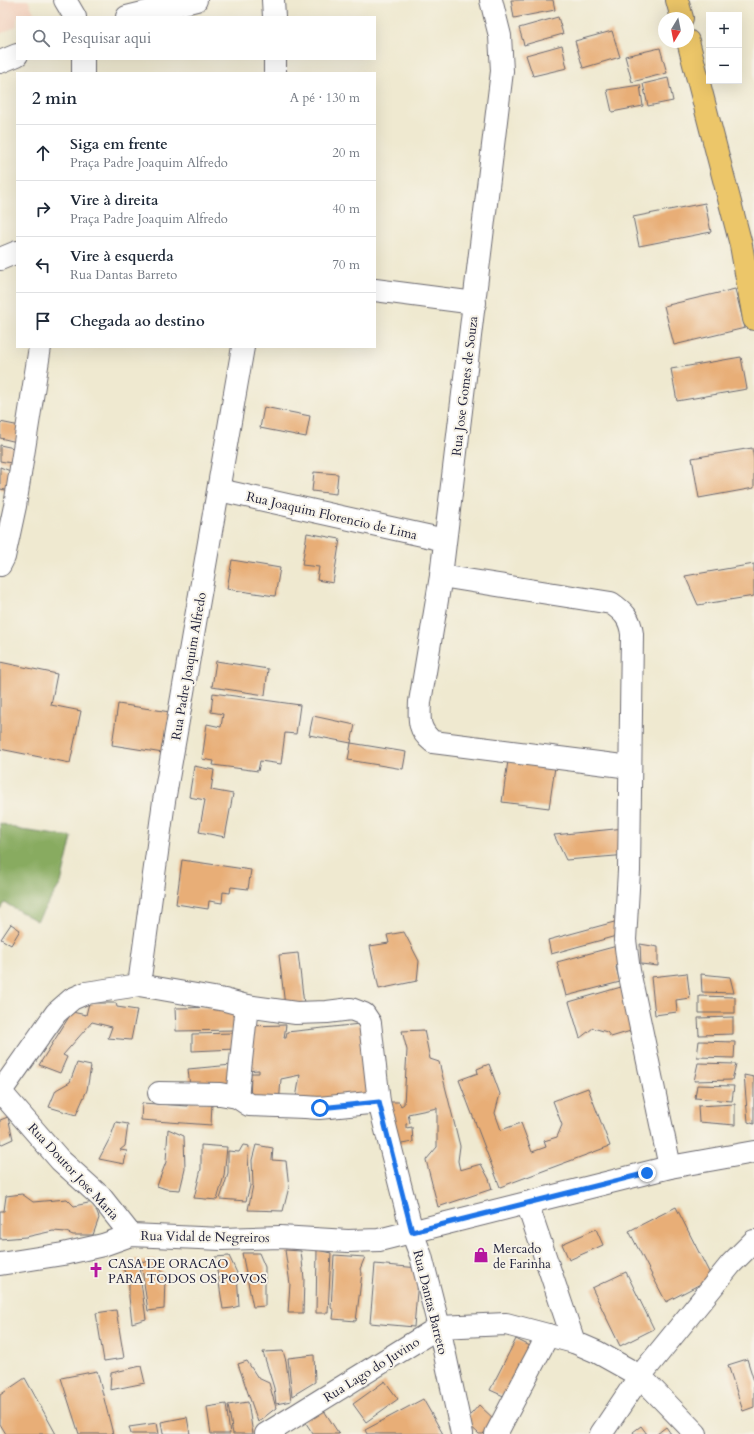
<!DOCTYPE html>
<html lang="pt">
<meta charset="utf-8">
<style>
body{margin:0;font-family:Cardo,serif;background:#f2f2f3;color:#1f2937}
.controls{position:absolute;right:12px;top:12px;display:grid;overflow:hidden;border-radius:0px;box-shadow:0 4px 16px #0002}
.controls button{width:36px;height:36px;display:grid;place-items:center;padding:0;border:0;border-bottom:1px solid #e0e1e3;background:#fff;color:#1f2937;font:20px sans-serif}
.compass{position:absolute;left:658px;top:12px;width:36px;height:36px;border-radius:50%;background:#fff;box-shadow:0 4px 16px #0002;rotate:190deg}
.stop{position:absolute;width:12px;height:12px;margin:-9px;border:3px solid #1a73e8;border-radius:50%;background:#fff}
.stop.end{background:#1a73e8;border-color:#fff;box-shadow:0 1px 4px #0008}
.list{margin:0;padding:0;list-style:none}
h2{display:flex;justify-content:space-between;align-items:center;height:52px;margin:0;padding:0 16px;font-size:17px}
h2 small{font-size:13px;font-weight:400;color:#747a83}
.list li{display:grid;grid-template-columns:26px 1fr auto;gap:12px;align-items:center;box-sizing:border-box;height:56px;padding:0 16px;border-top:1px solid #e0e1e3}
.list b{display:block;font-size:15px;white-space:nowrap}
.list p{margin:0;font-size:13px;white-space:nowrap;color:#747a83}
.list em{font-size:13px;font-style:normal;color:#747a83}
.icon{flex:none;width:22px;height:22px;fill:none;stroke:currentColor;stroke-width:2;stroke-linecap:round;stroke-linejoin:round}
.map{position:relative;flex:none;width:754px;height:1434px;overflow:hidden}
.search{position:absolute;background:#fff;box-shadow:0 4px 16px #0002;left:16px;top:16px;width:360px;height:44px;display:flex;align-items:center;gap:10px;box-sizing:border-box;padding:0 14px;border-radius:0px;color:#747a83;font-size:15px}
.panel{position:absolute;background:#fff;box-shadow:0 4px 16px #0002;left:16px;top:72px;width:360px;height:276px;border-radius:0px}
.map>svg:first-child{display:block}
.built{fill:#f4d3c0}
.forest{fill:#88ab60;stroke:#55664e}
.building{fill:#e8ae77}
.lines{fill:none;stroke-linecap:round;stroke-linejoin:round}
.minor-casing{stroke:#6a686f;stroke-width:24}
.major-casing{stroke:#6a686f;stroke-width:24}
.minor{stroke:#fff;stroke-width:22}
.major{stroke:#ecc669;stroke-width:22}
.route{stroke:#1a73e8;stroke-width:5}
.labels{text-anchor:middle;stroke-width:4;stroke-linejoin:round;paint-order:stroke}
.street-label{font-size:13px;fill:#22223b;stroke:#f7f3e8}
.poi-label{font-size:13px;fill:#22223b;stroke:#f7f3e8;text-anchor:start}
</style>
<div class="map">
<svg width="754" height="1434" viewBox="0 0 754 1434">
<rect width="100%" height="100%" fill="#f7f3e8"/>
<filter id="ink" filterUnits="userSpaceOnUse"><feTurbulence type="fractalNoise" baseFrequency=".025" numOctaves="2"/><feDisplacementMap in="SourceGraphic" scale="8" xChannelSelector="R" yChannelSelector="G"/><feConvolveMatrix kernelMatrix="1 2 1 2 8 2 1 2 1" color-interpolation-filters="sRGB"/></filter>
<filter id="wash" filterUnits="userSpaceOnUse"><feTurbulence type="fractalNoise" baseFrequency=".012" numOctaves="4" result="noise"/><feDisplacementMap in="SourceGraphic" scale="16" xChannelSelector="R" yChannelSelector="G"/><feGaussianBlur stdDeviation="0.9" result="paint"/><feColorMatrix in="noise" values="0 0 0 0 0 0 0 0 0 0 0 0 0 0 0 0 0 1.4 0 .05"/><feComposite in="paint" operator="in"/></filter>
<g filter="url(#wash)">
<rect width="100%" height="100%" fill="#efe9d0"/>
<polygon class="built" points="0,0 28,0 36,17 17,17 17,26 0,34"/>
<polygon class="forest" points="0,823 21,830 72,837 61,883 37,921 5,903 0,910"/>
<g id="blocks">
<g class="building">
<polygon points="511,0 553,0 555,10 514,18"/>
<polygon points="558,17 563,34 524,45 519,28"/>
<polygon points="612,31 620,57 583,68 575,41"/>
<polygon points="562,45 567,68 533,76 526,55"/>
<polygon points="660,48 667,73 632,82 625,56"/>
<polygon points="668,78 673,101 648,106 643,84"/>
<polygon points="640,85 643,106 612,112 607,90"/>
<polygon points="705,203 711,232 639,246 633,217"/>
<polygon points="735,289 745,328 674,345 664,306"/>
<polygon points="741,357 747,389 677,401 671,369"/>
<polygon points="264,407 310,416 306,437 260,428"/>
<polygon points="0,422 20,426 17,442 0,438"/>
<polygon points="0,445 14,448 11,463 0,461"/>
<polygon points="752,448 754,460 754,488 699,498 692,458"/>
<polygon points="0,467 13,472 11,491 0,489"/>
<polygon points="314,472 338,474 336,494 312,491"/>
<polygon points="307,533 340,539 333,583 317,580 319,567 302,565"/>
<polygon points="232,560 280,568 275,596 227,589"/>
<polygon points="754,564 754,596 698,605 685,576"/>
<polygon points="216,661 268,669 265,695 212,687"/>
<polygon points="0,662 57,674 51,705 81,711 70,763 0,749"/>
<polygon points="213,693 300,705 296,734 285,733 281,764 260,761 258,771 213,765 214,761 202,759 207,724 221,727 223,714 211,712"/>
<polygon points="118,704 170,712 163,753 112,745"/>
<polygon points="313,716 355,725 351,743 309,735"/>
<polygon points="351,743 406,752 403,769 348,760"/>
<polygon points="508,761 555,767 549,808 502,802"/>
<polygon points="194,766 214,770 211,790 233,794 225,837 199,832 205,800 189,797"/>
<polygon points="625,828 628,855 566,860 554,835"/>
<polygon points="182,860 251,870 248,889 231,887 230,893 223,892 222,903 209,901 208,909 176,904"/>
<polygon points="618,921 616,936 551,954 548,940"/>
<polygon points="11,924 20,930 11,945 1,939"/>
<polygon points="404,932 419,961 417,981 379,989 370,946 389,943 387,935"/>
<polygon points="640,944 658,947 658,966 641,964"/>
<polygon points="617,946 622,963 616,967 620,982 566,996 557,962"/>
<polygon points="298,953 304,1004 285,1006 279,955"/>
<polygon points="687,973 690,998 676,1000 677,1012 655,1015 651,977"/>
<polygon points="701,974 730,977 734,993 702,992"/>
<polygon points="621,987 634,1030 611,1037 607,1032 593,1028 580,1038 569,1002"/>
<polygon points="699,996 735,997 735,1013 699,1013"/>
<polygon points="89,1003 116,1003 117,1007 137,1010 131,1040 108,1038 112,1027 92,1022 63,1055 67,1057 60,1073 39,1065 72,1012 86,1015"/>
<polygon points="234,1007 235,1030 176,1031 175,1008"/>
<polygon points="733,1017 733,1034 699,1035 698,1018"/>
<polygon points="369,1023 377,1101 295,1104 300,1075 281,1079 279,1105 250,1104 251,1073 259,1073 259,1070 244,1071 245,1026 286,1025 284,1038 286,1038 287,1032"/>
<polygon points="424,1030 430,1059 439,1062 460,1146 458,1161 460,1170 481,1164 489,1179 492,1189 438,1207 426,1160 437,1147 437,1108 408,1114 410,1123 406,1124 406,1128 412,1127 413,1142 396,1145 389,1102 399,1102 401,1106 404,1104 407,1050 402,1031"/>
<polygon points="234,1033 235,1049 192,1051 192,1034"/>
<polygon points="699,1041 735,1042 734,1058 697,1057"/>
<polygon points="77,1063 91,1066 87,1090 76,1115 49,1107 56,1090 70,1082"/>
<polygon points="698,1063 736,1064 732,1080 694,1081"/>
<polygon points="489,1064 500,1094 495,1113 501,1130 521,1123 532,1152 546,1147 544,1141 557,1137 562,1125 553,1101 588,1088 610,1146 500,1187 459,1080 478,1073 477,1069"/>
<polygon points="232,1065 234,1084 190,1087 188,1069"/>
<polygon points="744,1075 754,1077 754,1124 748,1122"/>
<polygon points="697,1085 734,1086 732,1101 695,1098"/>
<polygon points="190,1101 212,1103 211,1125 141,1120 142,1103 188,1106"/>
<polygon points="735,1104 735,1125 699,1122 698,1106"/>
<polygon points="8,1117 13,1139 0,1145 0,1120"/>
<polygon points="116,1122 128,1124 125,1146 120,1150 127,1151 124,1164 99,1159 111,1136"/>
<polygon points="168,1129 184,1136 185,1169 180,1190 166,1189 157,1186 166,1162"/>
<polygon points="201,1145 227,1147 224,1176 217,1200 194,1198 201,1169"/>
<polygon points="243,1145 249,1146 248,1157 250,1186 246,1201 220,1199 228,1174 228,1151 239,1152"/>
<polygon points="256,1145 273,1148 272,1160 286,1161 289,1187 283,1211 248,1210 253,1185 252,1160"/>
<polygon points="22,1194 33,1202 67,1199 74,1206 93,1202 99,1218 93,1235 73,1235 66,1232 53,1231 26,1237 0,1239 0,1211 4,1211 6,1196"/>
<polygon points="676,1207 712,1278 666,1302 629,1231"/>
<polygon points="596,1229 603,1245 569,1260 562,1244"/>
<polygon points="285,1250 301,1251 304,1279 303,1313 288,1313 290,1284"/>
<polygon points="317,1250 331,1253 328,1313 316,1313"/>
<polygon points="242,1253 259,1253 265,1267 265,1306 253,1307"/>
<polygon points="334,1255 365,1257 360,1269 362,1273 356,1321 333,1319 334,1310 331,1308"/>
<polygon points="229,1256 237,1273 239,1306 232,1308 223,1309 215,1257"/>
<polygon points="138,1259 146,1319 132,1323 129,1297 129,1281 121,1264"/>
<polygon points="155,1259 165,1277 164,1309 148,1311 141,1262"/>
<polygon points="375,1264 419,1268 414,1327 370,1323"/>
<polygon points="626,1272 654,1329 620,1346 592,1288"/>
<polygon points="116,1310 124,1358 104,1361 96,1313"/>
<polygon points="516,1339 534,1348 508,1398 490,1390"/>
<polygon points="283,1351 286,1361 291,1401 276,1404 274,1388 263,1352"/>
<polygon points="314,1355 315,1382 292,1396 288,1358"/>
<polygon points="747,1359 754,1381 754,1407 743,1411 728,1365"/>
<polygon points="247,1361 258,1378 269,1383 276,1408 258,1422 238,1364"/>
<polygon points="141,1366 145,1383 110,1390 111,1373"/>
<polygon points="97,1371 113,1434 79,1434 61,1378"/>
<polygon points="25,1378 56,1434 6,1434 0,1424 0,1395"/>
<polygon points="385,1381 398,1399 366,1422 353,1404"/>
<polygon points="423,1399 443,1434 367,1434 365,1430"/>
<polygon points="248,1402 253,1434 233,1434 228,1405"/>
<polygon points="226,1404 230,1434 211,1434 207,1407"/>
<polygon points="479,1405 495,1420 483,1434 479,1434 465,1421"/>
<polygon points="323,1409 339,1434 313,1434 304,1420"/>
<polygon points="187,1417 190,1434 163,1434 161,1422"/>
<polygon points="157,1423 159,1434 131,1434 129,1427"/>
<polygon points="641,1426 647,1434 634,1434 633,1432"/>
<polygon points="666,1427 671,1434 657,1434"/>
</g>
</g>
</g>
<g filter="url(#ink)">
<use href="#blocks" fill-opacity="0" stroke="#6a686f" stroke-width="1"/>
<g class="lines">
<g class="minor-casing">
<g id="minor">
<polyline points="65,0 75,17"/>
<polyline points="273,0 274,17"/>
<path d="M 491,0 L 500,36 L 502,71 L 441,576 L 420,702 C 419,720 418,730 433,742 L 630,767"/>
<polyline points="127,17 196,0"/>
<polyline points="275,59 275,73"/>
<polyline points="0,62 17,55"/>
<polyline points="83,73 83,59"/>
<polyline points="0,259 17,252"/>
<polyline points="375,290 475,303"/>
<polyline points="219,490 445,540"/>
<polyline points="0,565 4,557 15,506 40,347"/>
<path d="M 441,576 L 611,603 C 624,612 630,618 632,634 L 629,871 L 625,940 L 629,971 L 670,1167"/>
<polyline points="139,985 164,801 243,347"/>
<polyline points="0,1091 60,1160 101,1197 131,1235"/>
<polyline points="1,1091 56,1013 72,999 86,993 139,985 225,1000 247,1006 296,1013 327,1012 351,1009 364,1014 370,1023 379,1102"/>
<polyline points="159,1093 220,1094 237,1097 249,1105 305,1107 319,1108 379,1102 412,1232 421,1256 439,1327 462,1434"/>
<polyline points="237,1097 247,1006"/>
<polyline points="527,1203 574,1342"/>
<polyline points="0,1264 63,1254 103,1245 131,1235 222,1239 280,1237 348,1241 379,1240 670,1167 754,1152"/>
<polyline points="266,1434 439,1327 506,1324 574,1342 597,1352 640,1376 696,1434"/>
<polyline points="496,1434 548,1335"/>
<polyline points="601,1434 640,1376 731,1264 754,1241"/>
</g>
</g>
<g class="major-casing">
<g id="major">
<polyline points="677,0 682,18"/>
<polyline points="688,41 741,245 754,319"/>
</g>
</g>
<use href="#minor" class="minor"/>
<use href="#major" class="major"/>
</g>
</g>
<g class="lines" filter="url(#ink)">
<polyline class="route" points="320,1108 379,1102 412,1232 647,1173"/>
</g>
<defs>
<g id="shop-bare" transform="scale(1.2)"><path d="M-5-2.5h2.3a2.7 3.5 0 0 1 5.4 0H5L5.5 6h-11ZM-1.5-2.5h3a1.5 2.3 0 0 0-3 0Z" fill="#b5179e" stroke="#f7f3e8" stroke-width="2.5" paint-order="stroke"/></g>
<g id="church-bare" transform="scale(1.2)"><path d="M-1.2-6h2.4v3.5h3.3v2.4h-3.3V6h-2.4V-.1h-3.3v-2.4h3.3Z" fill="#b5179e" stroke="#f7f3e8" stroke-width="2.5" paint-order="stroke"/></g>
</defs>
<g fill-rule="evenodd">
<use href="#shop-bare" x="481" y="1255"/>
<use href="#church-bare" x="96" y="1270"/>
</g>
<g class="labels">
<g class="street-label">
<text transform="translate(464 386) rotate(-83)" y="5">Rua Jose Gomes de Souza</text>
<text transform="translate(332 515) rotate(13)" y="5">Rua Joaquim Florencio de Lima</text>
<text transform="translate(188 666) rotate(-80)" y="5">Rua Padre Joaquim Alfredo</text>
<text transform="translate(74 1171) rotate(47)" y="5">Rua Doutor Jose Maria</text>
<text transform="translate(205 1236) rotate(1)" y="5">Rua Vidal de Negreiros</text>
<text transform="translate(431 1302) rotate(76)" y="5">Rua Dantas Barreto</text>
<text transform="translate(371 1369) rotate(-32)" y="5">Rua Lago do Juvino</text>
</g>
<g class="poi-label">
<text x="493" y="1253">Mercado<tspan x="493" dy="15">de Farinha</tspan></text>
<text x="108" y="1268">CASA DE ORACAO<tspan x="108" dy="15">PARA TODOS OS POVOS</tspan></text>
</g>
</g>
</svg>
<div class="controls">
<button>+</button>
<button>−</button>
</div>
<svg class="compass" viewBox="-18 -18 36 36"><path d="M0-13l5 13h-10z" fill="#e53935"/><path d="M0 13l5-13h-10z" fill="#747a83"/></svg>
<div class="stop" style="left:320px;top:1108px"></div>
<div class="stop end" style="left:647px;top:1173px"></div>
<div class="search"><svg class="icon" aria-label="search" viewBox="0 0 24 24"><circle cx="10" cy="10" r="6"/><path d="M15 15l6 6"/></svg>Pesquisar aqui</div>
<section class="panel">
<h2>2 min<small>A pé · 130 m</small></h2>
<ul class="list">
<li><svg class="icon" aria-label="ahead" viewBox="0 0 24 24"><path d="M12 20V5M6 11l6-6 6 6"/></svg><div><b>Siga em frente</b><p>Praça Padre Joaquim Alfredo</p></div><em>20 m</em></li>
<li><svg class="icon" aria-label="right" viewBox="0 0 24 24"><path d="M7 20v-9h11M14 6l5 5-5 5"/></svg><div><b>Vire à direita</b><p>Praça Padre Joaquim Alfredo</p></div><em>40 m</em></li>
<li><svg class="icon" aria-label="left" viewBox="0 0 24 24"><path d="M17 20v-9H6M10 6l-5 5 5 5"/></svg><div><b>Vire à esquerda</b><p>Rua Dantas Barreto</p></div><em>70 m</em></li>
<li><svg class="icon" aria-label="arrive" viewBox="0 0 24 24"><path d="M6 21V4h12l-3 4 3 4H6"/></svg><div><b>Chegada ao destino</b></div></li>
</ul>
</section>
</div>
